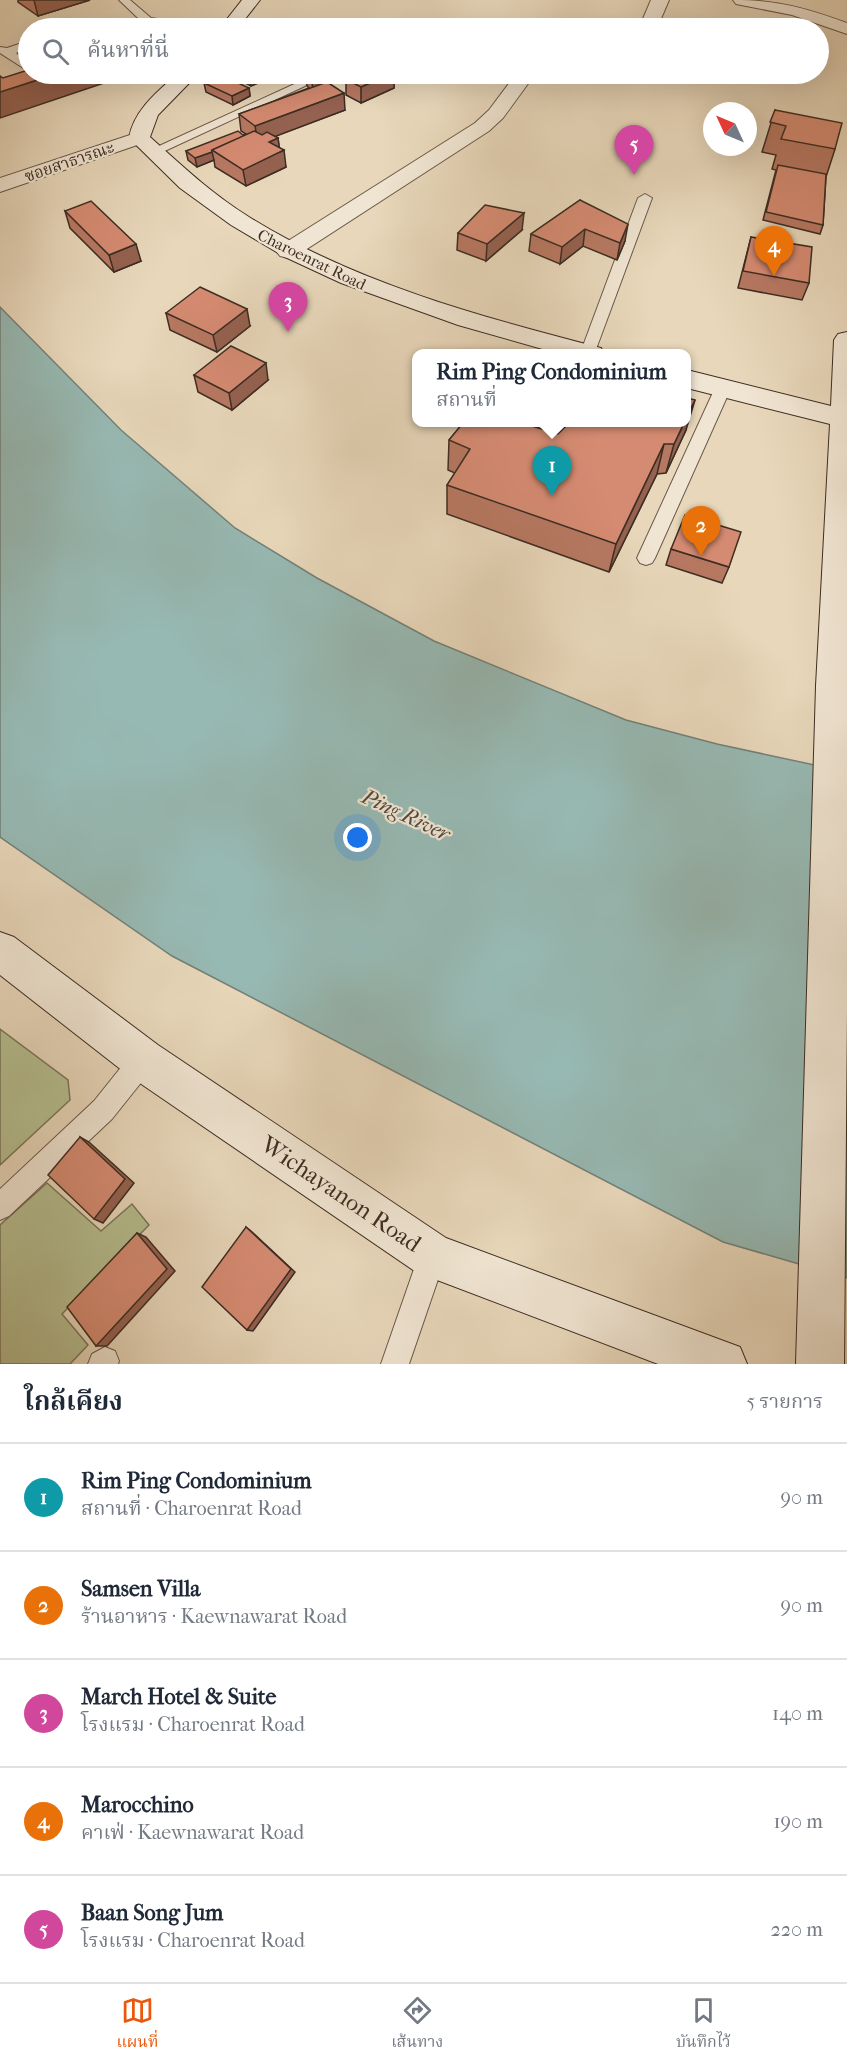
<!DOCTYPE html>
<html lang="th">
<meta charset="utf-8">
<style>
body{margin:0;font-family:"IM FELL French Canon","Noto Serif Thai",serif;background:#f6f6f7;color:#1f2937}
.compass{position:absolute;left:703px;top:102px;width:54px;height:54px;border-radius:50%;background:#fff;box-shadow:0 6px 24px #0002;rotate:314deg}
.you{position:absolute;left:358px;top:838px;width:21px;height:21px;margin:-15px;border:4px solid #fff;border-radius:50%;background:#1a73e8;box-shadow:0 0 0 9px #1a73e833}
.badge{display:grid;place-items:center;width:39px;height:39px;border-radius:50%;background:#ea580c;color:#fff;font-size:20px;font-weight:700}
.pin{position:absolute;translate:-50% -50px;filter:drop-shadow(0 2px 3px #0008)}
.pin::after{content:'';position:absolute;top:32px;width:21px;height:18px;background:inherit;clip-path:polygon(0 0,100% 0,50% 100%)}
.popup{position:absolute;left:412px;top:349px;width:279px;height:78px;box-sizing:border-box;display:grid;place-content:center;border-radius:12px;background:#fff;filter:drop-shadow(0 2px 4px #0005);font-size:20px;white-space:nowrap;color:#747a83}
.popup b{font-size:22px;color:#1f2937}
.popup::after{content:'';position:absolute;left:50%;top:100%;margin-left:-12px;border:12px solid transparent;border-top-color:#fff}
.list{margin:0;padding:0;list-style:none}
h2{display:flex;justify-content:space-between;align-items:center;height:78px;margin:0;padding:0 24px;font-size:26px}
h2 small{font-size:20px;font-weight:400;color:#747a83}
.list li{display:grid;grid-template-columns:39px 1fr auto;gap:18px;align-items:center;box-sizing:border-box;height:108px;padding:0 24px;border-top:2px solid #e0e1e3}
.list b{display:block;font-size:22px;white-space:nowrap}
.list p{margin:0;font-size:20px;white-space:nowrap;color:#747a83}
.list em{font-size:20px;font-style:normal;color:#747a83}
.icon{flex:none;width:33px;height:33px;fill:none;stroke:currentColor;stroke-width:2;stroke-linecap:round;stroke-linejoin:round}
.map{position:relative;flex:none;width:847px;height:1364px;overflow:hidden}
.search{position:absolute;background:#fff;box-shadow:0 6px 24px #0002;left:18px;right:18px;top:18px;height:66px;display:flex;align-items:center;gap:15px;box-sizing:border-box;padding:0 21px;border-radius:33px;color:#747a83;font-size:22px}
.sheet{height:618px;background:#fff}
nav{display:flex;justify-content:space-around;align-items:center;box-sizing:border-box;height:84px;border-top:2px solid #e0e1e3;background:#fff;font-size:16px;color:#747a83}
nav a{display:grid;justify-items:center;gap:3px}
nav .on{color:#ea580c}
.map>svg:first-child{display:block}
.green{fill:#b6be90;stroke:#7a765a;stroke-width:1.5}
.water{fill:#97b9b3;stroke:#738179;stroke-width:1.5}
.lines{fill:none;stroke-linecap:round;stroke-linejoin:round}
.lane-casing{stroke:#685849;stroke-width:2}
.street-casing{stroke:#685849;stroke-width:2}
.secondary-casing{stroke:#3d2d23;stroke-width:2}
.lane{fill:#f0e5d2;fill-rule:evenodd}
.street{fill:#f0e5d2;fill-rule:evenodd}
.secondary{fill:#f0e5d2;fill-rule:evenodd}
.wall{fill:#b77862;stroke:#3d2d23;stroke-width:1.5}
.shaded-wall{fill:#956150;stroke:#3d2d23;stroke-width:1.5}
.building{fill:#d58b72;stroke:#3d2d23;stroke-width:1.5}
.labels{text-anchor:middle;stroke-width:4.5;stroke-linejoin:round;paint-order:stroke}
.far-street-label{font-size:16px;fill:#3d2d23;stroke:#f0e5d2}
.water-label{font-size:21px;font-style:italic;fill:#4f4940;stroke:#f0e5d2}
.near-street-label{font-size:24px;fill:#3d2d23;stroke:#f0e5d2}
</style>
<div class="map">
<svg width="847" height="1364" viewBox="0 0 847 1364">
<rect width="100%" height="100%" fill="#e8d7ba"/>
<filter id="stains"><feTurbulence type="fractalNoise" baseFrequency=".00333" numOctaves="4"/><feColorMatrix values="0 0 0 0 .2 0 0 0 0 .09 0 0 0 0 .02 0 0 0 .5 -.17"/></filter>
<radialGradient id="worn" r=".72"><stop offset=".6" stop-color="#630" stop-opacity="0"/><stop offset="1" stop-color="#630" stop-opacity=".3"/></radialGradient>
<g class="green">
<polygon points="0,1029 68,1080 70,1100 0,1165"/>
<polygon points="47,1183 101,1231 132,1204 149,1225 62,1314 88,1345 70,1364 0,1364 0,1225"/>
</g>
<polygon class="water" points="0,307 121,430 235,528 317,578 434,641 626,720 717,744 847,772 847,1278 723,1242 172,956 0,837"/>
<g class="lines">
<g class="lane-casing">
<g id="lane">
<path d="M 119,0 L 130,0 L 151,18 L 194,25 L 199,28 C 182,30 166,25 148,24 C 123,23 98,31 74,28 L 79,25 L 139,19 Z"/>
<polygon points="28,41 28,48 16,53 28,63 28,71 0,53 0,47 7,48"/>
<polygon points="301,81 307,84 305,86 156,155 152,156 146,152"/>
<polygon points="645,194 652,198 595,352 580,354 638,198"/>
<polygon points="723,383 731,388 655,558 652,563 646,565 640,563 637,558 715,388"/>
<polygon points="143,1048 152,1051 155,1060 152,1069 112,1119 9,1216 0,1220 0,1189 94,1101 134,1051"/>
<polygon points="432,1242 442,1246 446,1256 409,1364 381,1364 422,1246"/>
<polygon points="105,1347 115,1351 119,1361 118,1364 88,1364 92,1354"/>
</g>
</g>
<g class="street-casing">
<g id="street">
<polygon points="651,0 669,0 657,28 639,28"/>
<path d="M 733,0 C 778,0 805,8 847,23 L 847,34 L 792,15 L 736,4 Z"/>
<polygon points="516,74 535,74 503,118 489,131 296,256 288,258 280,256 276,251 280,246 475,123 489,110"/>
<polygon points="139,132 146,134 149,138 146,142 0,192 0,178"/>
</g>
</g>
<g class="secondary-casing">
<g id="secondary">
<polygon points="242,0 260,0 238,28 220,28"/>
<path d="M 177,74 L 198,74 L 158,115 L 150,137 C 181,165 212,194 249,217 C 357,284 479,316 601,348 L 604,354 L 560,354 L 458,325 L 341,283 L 285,257 L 231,225 L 180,188 L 129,138 C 134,110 157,92 177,74 Z"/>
<polygon points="847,332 847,1011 844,1364 796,1364 816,686 830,424 687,388 687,370 831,406 834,340 838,334"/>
<polygon points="0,932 14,937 158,1045 446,1238 740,1347 747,1364 658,1364 416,1272 128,1075 0,975"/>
</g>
</g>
<use href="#lane" class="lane"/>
<use href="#street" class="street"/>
<use href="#secondary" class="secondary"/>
</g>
<g class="wall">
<polygon points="18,0 90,0 38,16 18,2"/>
<polygon points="234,74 279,74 251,86 235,78"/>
<polygon points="304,74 320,74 318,74 327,82 345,110 275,136 278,138 279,147 286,167 246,186 215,167 214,160 197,167 188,160 186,151 246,134 241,131 239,114 309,88 307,86 306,78 308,76"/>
<polygon points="330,74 394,74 394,88 361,103 346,95 346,82"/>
<polygon points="204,83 249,88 250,96 233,105 206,92"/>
<polygon points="775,110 835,149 826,177 823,225 820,234 763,220 776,170 772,169 776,155 762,152"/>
<polygon points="580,200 625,241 617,260 583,246 560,264 529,251 531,234"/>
<polygon points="65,211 141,261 114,272 70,228"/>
<polygon points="522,230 486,261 457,250 458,233"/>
<polygon points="751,237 809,283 802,300 738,288"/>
<polygon points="166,313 250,326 217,352 170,330"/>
<polygon points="194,375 268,380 232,410 198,392"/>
<polygon points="459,423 522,423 558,434 686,430 666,473 657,474 609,572 447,514 447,485 455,473 448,470 449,440 459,428"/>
<polygon points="671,549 729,567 722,583 666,565"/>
</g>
<g class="shaded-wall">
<polygon points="34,0 90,0 38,16"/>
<polygon points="56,74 105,74 107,82 0,118 0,92"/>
<polygon points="249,74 279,74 251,86"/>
<polygon points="390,74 394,74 394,88 361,103 361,87"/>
<polygon points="326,75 327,84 313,91 312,82"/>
<polygon points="249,88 250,96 233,105 232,96"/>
<polygon points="344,93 345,110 258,143 255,126"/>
<polygon points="278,138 280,152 284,150 286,167 246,186 243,170 269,142"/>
<polygon points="212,152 214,160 197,167 195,158"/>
<polygon points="524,213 522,230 486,261 487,244"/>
<polygon points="628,224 625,241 617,260 620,243"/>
<polygon points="585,229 583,246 560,264 562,247"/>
<polygon points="136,244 141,261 114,272 109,255"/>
<polygon points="247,309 250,326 217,352 213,335"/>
<polygon points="266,363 268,380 232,410 229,393"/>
<polygon points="695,400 686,430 666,473 674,444 684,423 687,423 687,416"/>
<polygon points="664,444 657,474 609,572 616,544"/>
<polygon points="80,1137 89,1142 134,1183 103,1223 94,1219"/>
<polygon points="246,1227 251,1231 295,1272 253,1331 247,1330"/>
<polygon points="137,1233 146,1237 175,1271 107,1346 96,1346"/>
</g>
<g class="building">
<polygon points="28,70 28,74 56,74 0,92 0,76 3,78"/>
<polygon points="311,74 315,74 326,75 324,81 312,82 306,78"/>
<polygon points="358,74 390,74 361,87 345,79"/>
<polygon points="221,75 249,88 232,96 204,83"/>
<polygon points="327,82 344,93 255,126 239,114"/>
<polygon points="775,110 842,123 835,149 781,139 786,126 770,122"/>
<polygon points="238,131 244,136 212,150 212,152 195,158 186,151"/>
<polygon points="254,131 262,135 267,132 278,138 269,142 284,150 243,170 212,150"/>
<polygon points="778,165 826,174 823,225 766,212"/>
<polygon points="580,200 628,224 620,243 585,229 562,247 531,234"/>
<polygon points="91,201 136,244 109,255 65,211"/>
<polygon points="485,205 524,213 487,244 458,233"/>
<polygon points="751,237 812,247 809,283 743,271"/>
<polygon points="200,287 247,309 213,335 166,313"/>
<polygon points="231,346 266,363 229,393 194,375"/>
<polygon points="687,398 695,400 687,416"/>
<polygon points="463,423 522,423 558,434 569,423 684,423 674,444 664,444 616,544 447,485 470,449 449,440"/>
<polygon points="685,515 741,532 729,567 671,549"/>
<polygon points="80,1137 125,1179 94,1219 48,1175"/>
<polygon points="246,1227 291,1269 247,1330 202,1287"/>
<polygon points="137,1233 167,1269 96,1346 67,1307"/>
</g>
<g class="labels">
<g class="far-street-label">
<text transform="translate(69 161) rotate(-19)" y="6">ซอยสาธารณะ</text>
<text transform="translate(312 259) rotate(26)" y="6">Charoenrat Road</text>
</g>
<g class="water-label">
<text transform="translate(406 815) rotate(25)" y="7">Ping River</text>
</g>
<g class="near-street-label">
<text transform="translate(341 1194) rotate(34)" y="8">Wichayanon Road</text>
</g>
</g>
<rect width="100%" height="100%" filter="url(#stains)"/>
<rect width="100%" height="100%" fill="url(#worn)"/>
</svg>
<svg class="compass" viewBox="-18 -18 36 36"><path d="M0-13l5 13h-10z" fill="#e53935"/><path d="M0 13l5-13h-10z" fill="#747a83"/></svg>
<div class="you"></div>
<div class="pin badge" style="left:552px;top:496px;background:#0f9aa8">1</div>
<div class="popup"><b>Rim Ping Condominium</b>สถานที่</div>
<div class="pin badge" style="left:701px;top:556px;background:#e8710a">2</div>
<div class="pin badge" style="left:288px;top:332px;background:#d1479c">3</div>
<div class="pin badge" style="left:774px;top:276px;background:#e8710a">4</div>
<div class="pin badge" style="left:634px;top:175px;background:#d1479c">5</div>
<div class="search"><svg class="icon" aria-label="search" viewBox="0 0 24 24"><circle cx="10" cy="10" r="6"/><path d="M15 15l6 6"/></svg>ค้นหาที่นี่</div>
</div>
<section class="sheet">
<h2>ใกล้เคียง<small>5 รายการ</small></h2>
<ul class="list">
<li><span class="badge" style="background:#0f9aa8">1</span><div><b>Rim Ping Condominium</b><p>สถานที่ · Charoenrat Road</p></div><em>90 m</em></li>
<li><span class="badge" style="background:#e8710a">2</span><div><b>Samsen Villa</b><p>ร้านอาหาร · Kaewnawarat Road</p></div><em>90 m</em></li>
<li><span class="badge" style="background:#d1479c">3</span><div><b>March Hotel &amp; Suite</b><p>โรงแรม · Charoenrat Road</p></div><em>140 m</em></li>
<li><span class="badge" style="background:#e8710a">4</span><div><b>Marocchino</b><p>คาเฟ่ · Kaewnawarat Road</p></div><em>190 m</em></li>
<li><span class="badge" style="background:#d1479c">5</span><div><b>Baan Song Jum</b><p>โรงแรม · Charoenrat Road</p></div><em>220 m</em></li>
</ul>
</section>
<nav>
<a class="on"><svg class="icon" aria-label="map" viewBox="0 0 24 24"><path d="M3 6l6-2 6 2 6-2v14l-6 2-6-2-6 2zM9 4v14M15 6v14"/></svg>แผนที่</a>
<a><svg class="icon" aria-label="directions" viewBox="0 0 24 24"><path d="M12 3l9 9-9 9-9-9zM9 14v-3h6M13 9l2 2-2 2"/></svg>เส้นทาง</a>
<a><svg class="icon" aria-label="saved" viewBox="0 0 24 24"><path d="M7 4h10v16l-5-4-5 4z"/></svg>บันทึกไว้</a>
</nav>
